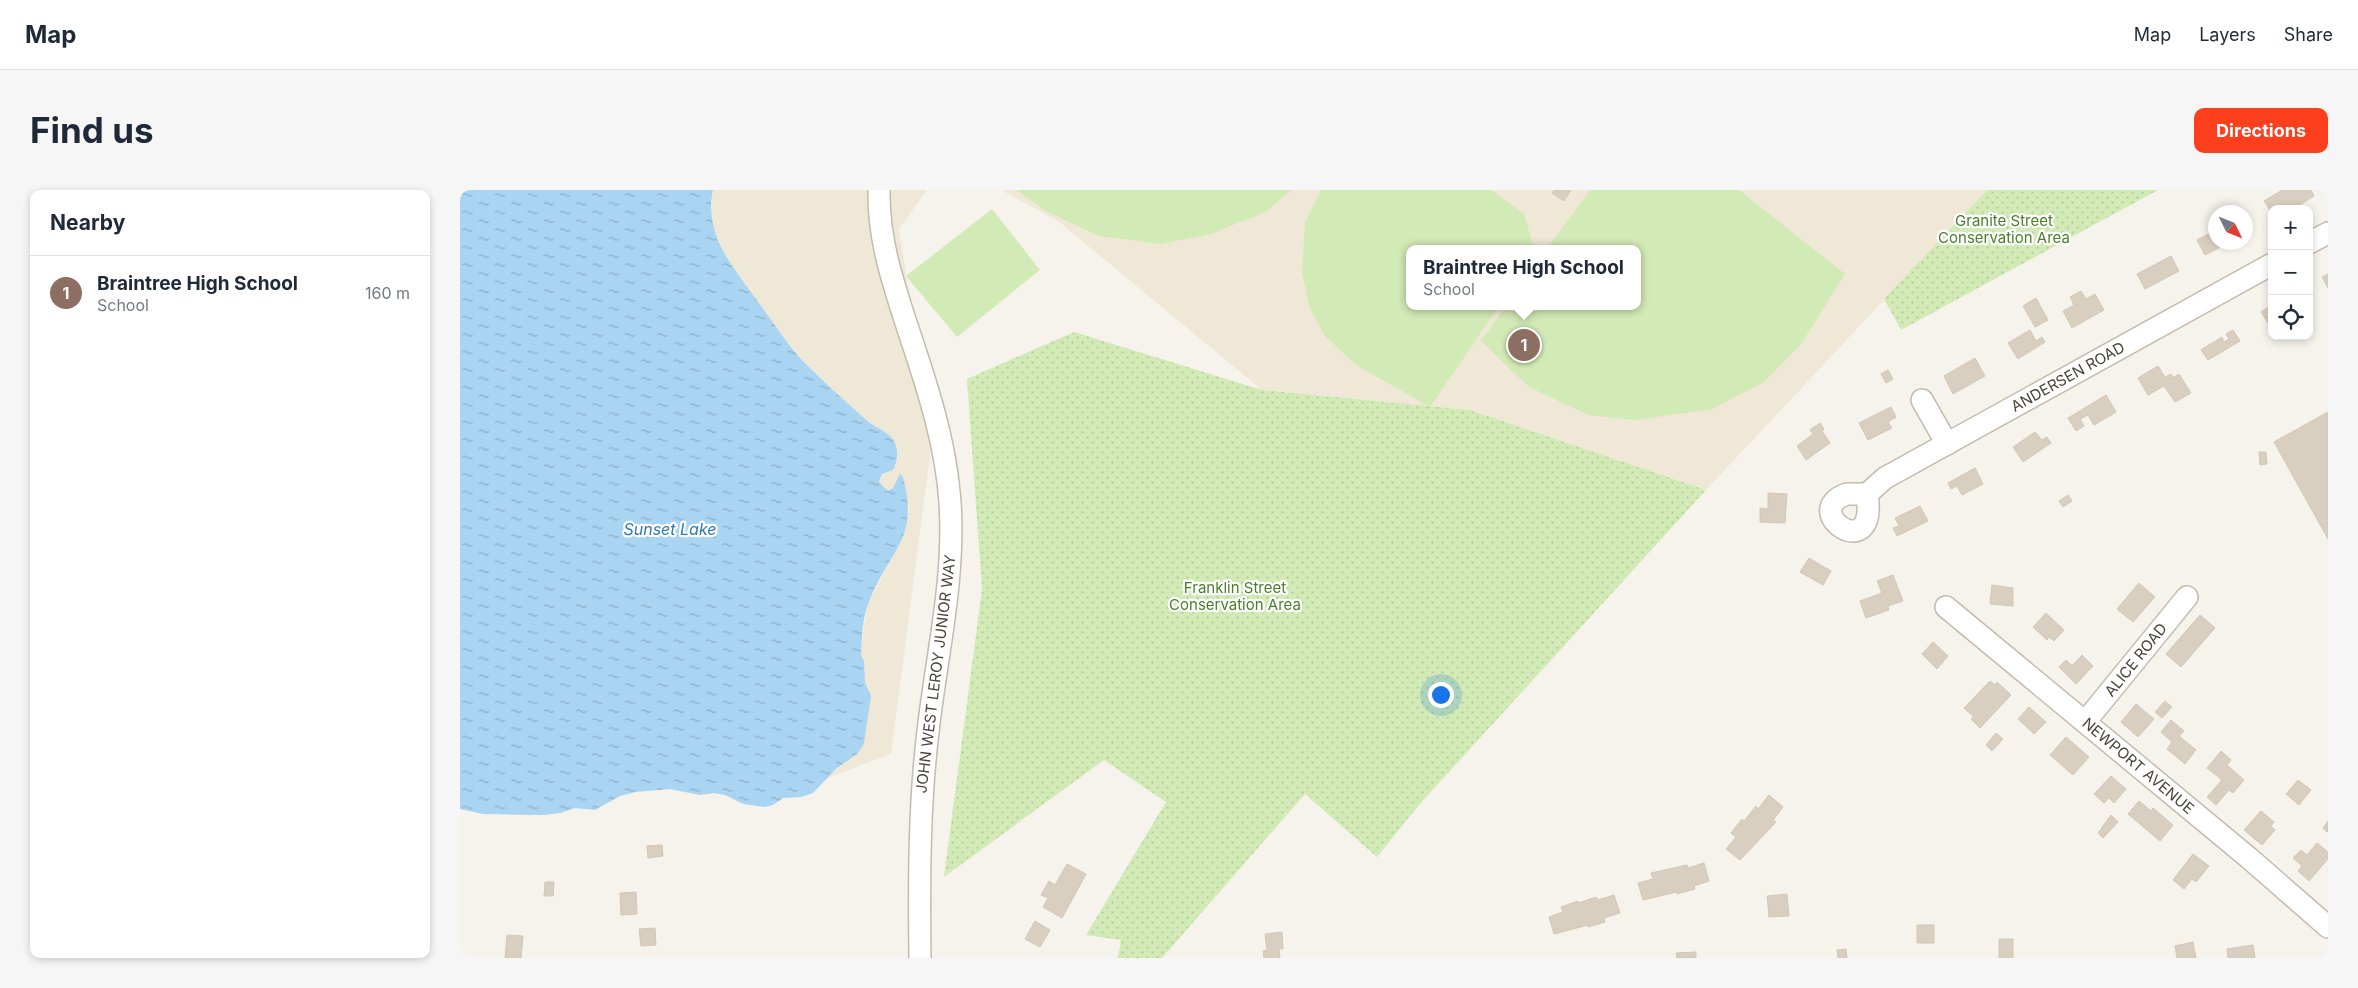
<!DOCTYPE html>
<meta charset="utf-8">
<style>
body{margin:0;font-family:Inter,sans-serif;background:#f6f6f7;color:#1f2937}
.controls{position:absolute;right:15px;top:15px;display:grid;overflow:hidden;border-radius:10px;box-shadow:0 2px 8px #0003}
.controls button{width:45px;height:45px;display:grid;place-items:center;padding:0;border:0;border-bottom:1px solid #e0e1e3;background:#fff;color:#1f2937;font:25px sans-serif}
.compass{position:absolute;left:1748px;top:15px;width:45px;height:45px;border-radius:50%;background:#fff;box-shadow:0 2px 8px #0003;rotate:133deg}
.you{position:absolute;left:980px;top:504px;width:18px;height:18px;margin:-12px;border:4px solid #fff;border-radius:50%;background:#1a73e8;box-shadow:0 0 0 8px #1a73e833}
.badge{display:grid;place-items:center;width:32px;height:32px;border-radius:50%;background:#fc3f1d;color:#fff;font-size:16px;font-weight:700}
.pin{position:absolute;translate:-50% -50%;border:2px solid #fff;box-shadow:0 1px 5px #0006}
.popup{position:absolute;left:946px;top:55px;width:235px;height:65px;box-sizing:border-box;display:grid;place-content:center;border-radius:10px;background:#fff;filter:drop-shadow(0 1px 4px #0005);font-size:16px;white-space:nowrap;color:#747a83}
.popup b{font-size:19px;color:#1f2937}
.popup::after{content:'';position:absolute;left:50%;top:100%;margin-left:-10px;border:10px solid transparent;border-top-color:#fff}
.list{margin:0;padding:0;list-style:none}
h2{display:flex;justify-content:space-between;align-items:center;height:65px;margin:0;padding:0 20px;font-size:21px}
h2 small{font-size:16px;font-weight:400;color:#747a83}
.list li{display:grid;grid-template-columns:32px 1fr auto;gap:15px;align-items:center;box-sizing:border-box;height:75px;padding:0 20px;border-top:1px solid #e0e1e3}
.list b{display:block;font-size:19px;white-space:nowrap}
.list p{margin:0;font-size:16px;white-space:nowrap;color:#747a83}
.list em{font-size:16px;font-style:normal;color:#747a83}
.icon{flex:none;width:28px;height:28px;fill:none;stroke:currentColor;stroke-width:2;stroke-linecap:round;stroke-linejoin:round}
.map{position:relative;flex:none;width:1868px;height:768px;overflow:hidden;border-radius:10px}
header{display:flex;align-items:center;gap:30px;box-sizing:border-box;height:70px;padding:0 25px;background:#fff;border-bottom:1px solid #e0e1e3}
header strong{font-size:24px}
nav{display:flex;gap:28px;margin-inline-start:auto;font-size:18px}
.intro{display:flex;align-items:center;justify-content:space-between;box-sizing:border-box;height:120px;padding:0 30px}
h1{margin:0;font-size:35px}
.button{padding:12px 22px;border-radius:10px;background:#fc3f1d;color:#fff;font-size:18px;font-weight:700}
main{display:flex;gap:30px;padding:0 30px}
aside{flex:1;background:#fff;border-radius:10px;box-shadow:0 2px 8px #0003}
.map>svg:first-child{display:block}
.education{fill:#efe8d6;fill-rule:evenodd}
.green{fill:#d2eab5}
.park{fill:url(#park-dots)}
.water{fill:url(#water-ripples)}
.building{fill:#d8cfc1;stroke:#d3c7b4}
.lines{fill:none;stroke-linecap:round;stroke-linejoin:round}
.minor-casing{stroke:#c2bbae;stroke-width:24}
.minor{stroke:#fff;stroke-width:21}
.labels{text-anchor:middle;stroke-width:4.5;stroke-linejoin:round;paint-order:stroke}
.park-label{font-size:15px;fill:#4a7f2a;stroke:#fff}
.street-label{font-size:15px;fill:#4b4439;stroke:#fff}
.water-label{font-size:16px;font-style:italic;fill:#2e7ab2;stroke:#fff}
</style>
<header>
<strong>Map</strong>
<nav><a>Map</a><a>Layers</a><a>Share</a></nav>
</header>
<div class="intro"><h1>Find us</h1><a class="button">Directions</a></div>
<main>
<aside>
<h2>Nearby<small></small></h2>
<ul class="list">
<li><span class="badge" style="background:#8d6e63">1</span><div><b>Braintree High School</b><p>School</p></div><em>160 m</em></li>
</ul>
</aside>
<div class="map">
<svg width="1868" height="768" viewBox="0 0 1868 768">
<defs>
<pattern id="park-dots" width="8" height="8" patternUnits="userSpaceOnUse" patternTransform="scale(1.25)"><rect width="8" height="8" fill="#d2eab5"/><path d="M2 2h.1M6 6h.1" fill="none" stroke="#b6ca9c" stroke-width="1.8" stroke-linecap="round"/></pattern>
<pattern id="water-ripples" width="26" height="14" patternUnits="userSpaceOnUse" patternTransform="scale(1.25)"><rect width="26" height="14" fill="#a9d4f2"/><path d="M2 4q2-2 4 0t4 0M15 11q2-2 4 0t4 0" fill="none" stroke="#8caec5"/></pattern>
</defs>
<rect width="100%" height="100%" fill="#f6f3ec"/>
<g class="education">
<polygon points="253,0 467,0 439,39 472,250 431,564 367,588 386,572 404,554 411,506 405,493 401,465 403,444 407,415 442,350 449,321 445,293 437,292 433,298 428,301 419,292 422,284 436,276 438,269 437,256 431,247 405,230 347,175 320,144 273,80 254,41 251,23"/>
<path d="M 541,0 L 1527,0 L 1246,300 L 1010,220 L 802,200 L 598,31 ZM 950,59 L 1178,59 L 1178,116 L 950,116 Z"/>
</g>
<g class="green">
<polygon points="556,0 832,0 805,22 751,44 701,54 639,46 586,21"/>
<polygon points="861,0 1031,0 1064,24 1074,59 950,59 950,116 1039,116 970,217 896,175 865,146 850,118 842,82 845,33"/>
<polygon points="1130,0 1279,0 1385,84 1341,154 1304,192 1252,219 1175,230 1128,225 1069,197 1021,151 1046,116 1178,116 1178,59 1087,59"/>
<polygon points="532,19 580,80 497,147 446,86"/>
</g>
<g class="park">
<polygon points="1527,0 1698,0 1441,140 1424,109"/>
<polygon points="614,142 802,200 1010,220 1246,300 958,616 917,667 845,604 702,768 658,768 661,750 626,745 706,612 644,570 484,687 522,399 507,189"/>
</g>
<path class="water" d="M 0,0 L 253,0 C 243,47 276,80 301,116 C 316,136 329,158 348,176 C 366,194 385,211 404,228 C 412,236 425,240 432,248 C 439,257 439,270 433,280 L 422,284 L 419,292 L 428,301 L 433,298 L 440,284 L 443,287 C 460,350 429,360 409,412 C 402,428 402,448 401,465 L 404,471 L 405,493 L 411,506 L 404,554 L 397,564 L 376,579 L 353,603 L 341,607 L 323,608 L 313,615 L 305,617 L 283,614 L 265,605 L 254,603 L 240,605 L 210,599 L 176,602 L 160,606 L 135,620 L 115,618 L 100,623 L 83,625 L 23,624 L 0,619 Z"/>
<g class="building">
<polygon points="1094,0 1111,0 1104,11 1092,3"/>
<polygon points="1822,0 1851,0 1854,6 1833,19 1812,19 1812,23 1804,11"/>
<polygon points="1756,40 1756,52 1765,52 1766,54 1745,65 1737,50"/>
<polygon points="1711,66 1719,81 1685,99 1677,84"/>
<polygon points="1868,84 1868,98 1862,87"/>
<polygon points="1621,101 1626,109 1635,104 1644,120 1612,138 1603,121 1614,115 1610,107"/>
<polygon points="1576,108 1588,130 1575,137 1563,116"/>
<polygon points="1812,115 1812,135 1810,136 1801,122"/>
<polygon points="1570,140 1576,151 1582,147 1585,152 1558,169 1548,153"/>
<polygon points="1773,140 1780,151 1748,170 1741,160 1762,147 1764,152 1769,149 1766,144"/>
<polygon points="1515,168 1525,186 1493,204 1484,186"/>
<polygon points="1698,176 1705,187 1711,184 1713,188 1719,184 1731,203 1715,212 1704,196 1688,205 1678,188"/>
<polygon points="1428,180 1433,189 1426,193 1421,184"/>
<polygon points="1646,205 1656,222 1634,235 1628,225 1620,229 1624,236 1616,241 1608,228"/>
<polygon points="1431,217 1436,227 1428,232 1432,238 1408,250 1399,233"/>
<polygon points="1868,222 1868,349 1814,252"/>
<polygon points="1360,233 1364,239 1362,241 1370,253 1346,270 1337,256 1353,244 1350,240"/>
<polygon points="1575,242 1582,250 1587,247 1591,253 1563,272 1553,257"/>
<polygon points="1799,262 1806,262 1807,274 1800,275"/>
<polygon points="1515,278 1523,294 1502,305 1497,296 1491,299 1488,293"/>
<polygon points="1308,303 1327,304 1325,333 1300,332 1300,318 1308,319"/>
<polygon points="1608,305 1612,311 1603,317 1599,311"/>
<polygon points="1460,316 1468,331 1437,346 1433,338 1439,336 1435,328"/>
<polygon points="1349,368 1371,381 1363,395 1340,382"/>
<polygon points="1433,385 1443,411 1428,416 1429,420 1406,428 1400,411 1422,403 1417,391"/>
<polygon points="1679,393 1695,407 1673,432 1657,419"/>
<polygon points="1532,395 1553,398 1553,416 1530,414"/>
<polygon points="1586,423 1604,440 1594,451 1589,447 1587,450 1573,437"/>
<polygon points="1740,425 1755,438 1721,477 1706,464"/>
<polygon points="1473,452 1488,466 1477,479 1462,464"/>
<polygon points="1622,465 1633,476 1616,494 1599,477 1606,470 1612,476"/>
<polygon points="1530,491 1535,495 1537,492 1551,505 1520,538 1511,529 1514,527 1504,518"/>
<polygon points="1705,511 1712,517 1702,528 1695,522"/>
<polygon points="1676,514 1694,529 1678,547 1661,532"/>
<polygon points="1569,517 1586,532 1574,544 1558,529"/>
<polygon points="1711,530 1724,541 1719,546 1736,560 1725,574 1707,559 1712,552 1701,542"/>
<polygon points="1536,543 1543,549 1532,561 1526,555"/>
<polygon points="1606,547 1629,567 1613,585 1590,565"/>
<polygon points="1761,561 1771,570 1767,575 1784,590 1773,603 1769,600 1756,615 1747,607 1762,590 1747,578"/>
<polygon points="1651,586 1666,599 1654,613 1649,608 1644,613 1634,604"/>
<polygon points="1838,590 1851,600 1839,615 1826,604"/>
<polygon points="1309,605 1323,617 1313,630 1316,632 1280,670 1266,659 1276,647 1271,643 1282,629 1284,631 1296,616 1298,619"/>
<polygon points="1679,611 1691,621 1693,618 1713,635 1700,651 1668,624"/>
<polygon points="1801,621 1814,632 1811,636 1815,640 1802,655 1784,640"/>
<polygon points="1651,625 1658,632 1643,648 1638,643"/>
<polygon points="1868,631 1868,641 1867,642 1863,638"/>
<polygon points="1857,653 1868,662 1868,669 1849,691 1838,681 1842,676 1833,668 1841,660 1847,665"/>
<polygon points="202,655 203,666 188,668 187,656"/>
<polygon points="1733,664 1749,676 1736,692 1732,689 1724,699 1713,690"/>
<polygon points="1244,673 1249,691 1234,696 1235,699 1217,704 1217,702 1183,710 1178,693 1193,689 1191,683 1227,675 1228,678"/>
<polygon points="607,674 626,684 602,728 583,717 588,708 581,705 589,691 595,695"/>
<polygon points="85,692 94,692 93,706 84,706"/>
<polygon points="176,702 177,724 161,725 160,703"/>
<polygon points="1327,704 1329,726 1309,727 1307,706"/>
<polygon points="1154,705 1160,723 1144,728 1145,732 1128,737 1128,735 1094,744 1089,727 1103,722 1101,717 1118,711 1119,713 1136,707 1138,710"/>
<polygon points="575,731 590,740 580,757 565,749"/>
<rect x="1457" y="735" width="17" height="18"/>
<polygon points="195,738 196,755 181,756 179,739"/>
<polygon points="822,742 823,759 819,759 820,768 804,768 803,761 807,760 805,744"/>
<polygon points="47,745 63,746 61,768 45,768"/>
<rect x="1539" y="749" width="14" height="19"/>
<polygon points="1733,752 1736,768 1717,768 1715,756"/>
<polygon points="1793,755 1795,768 1768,768 1767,759"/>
<polygon points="1386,759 1387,768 1378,768 1377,760"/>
<polygon points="1236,762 1236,768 1217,768 1216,763"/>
</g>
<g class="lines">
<g class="minor-casing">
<g id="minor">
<path d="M 419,0 C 418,52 435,99 451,148 C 469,202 486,255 490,312 C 495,387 478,459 469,533 C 459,611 459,689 460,768"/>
<polyline points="1849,53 1868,43"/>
<polyline points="1462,210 1487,254"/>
<path d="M 1387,304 L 1407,304 C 1419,378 1337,321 1387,304 Z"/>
<polyline points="1407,304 1425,288 1812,74"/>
<polyline points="1486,417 1789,668 1868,737"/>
<polyline points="1625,532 1727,407"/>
</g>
</g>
<use href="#minor" class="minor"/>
</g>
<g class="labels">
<g class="park-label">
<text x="1544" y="36">Granite Street<tspan x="1544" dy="17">Conservation Area</tspan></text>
<text x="775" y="403">Franklin Street<tspan x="775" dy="17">Conservation Area</tspan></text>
</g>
<g class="street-label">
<text transform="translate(1608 187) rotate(-29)" y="5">ANDERSEN ROAD</text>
<text transform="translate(1676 470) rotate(-51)" y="5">ALICE ROAD</text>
<text transform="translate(476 484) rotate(-83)" y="5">JOHN WEST LEROY JUNIOR WAY</text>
<text transform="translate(1678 576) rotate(40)" y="5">NEWPORT AVENUE</text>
</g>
<g class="water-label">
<text x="210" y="345">Sunset Lake</text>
</g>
</g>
</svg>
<div class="controls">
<button>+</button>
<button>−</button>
<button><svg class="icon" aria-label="locate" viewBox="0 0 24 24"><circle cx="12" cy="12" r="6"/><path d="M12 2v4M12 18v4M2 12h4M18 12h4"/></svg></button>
</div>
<svg class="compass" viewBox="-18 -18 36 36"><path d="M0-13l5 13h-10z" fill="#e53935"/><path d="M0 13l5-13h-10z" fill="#747a83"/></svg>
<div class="you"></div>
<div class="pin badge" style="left:1064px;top:155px;background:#8d6e63">1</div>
<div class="popup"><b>Braintree High School</b>School</div>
</div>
</main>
